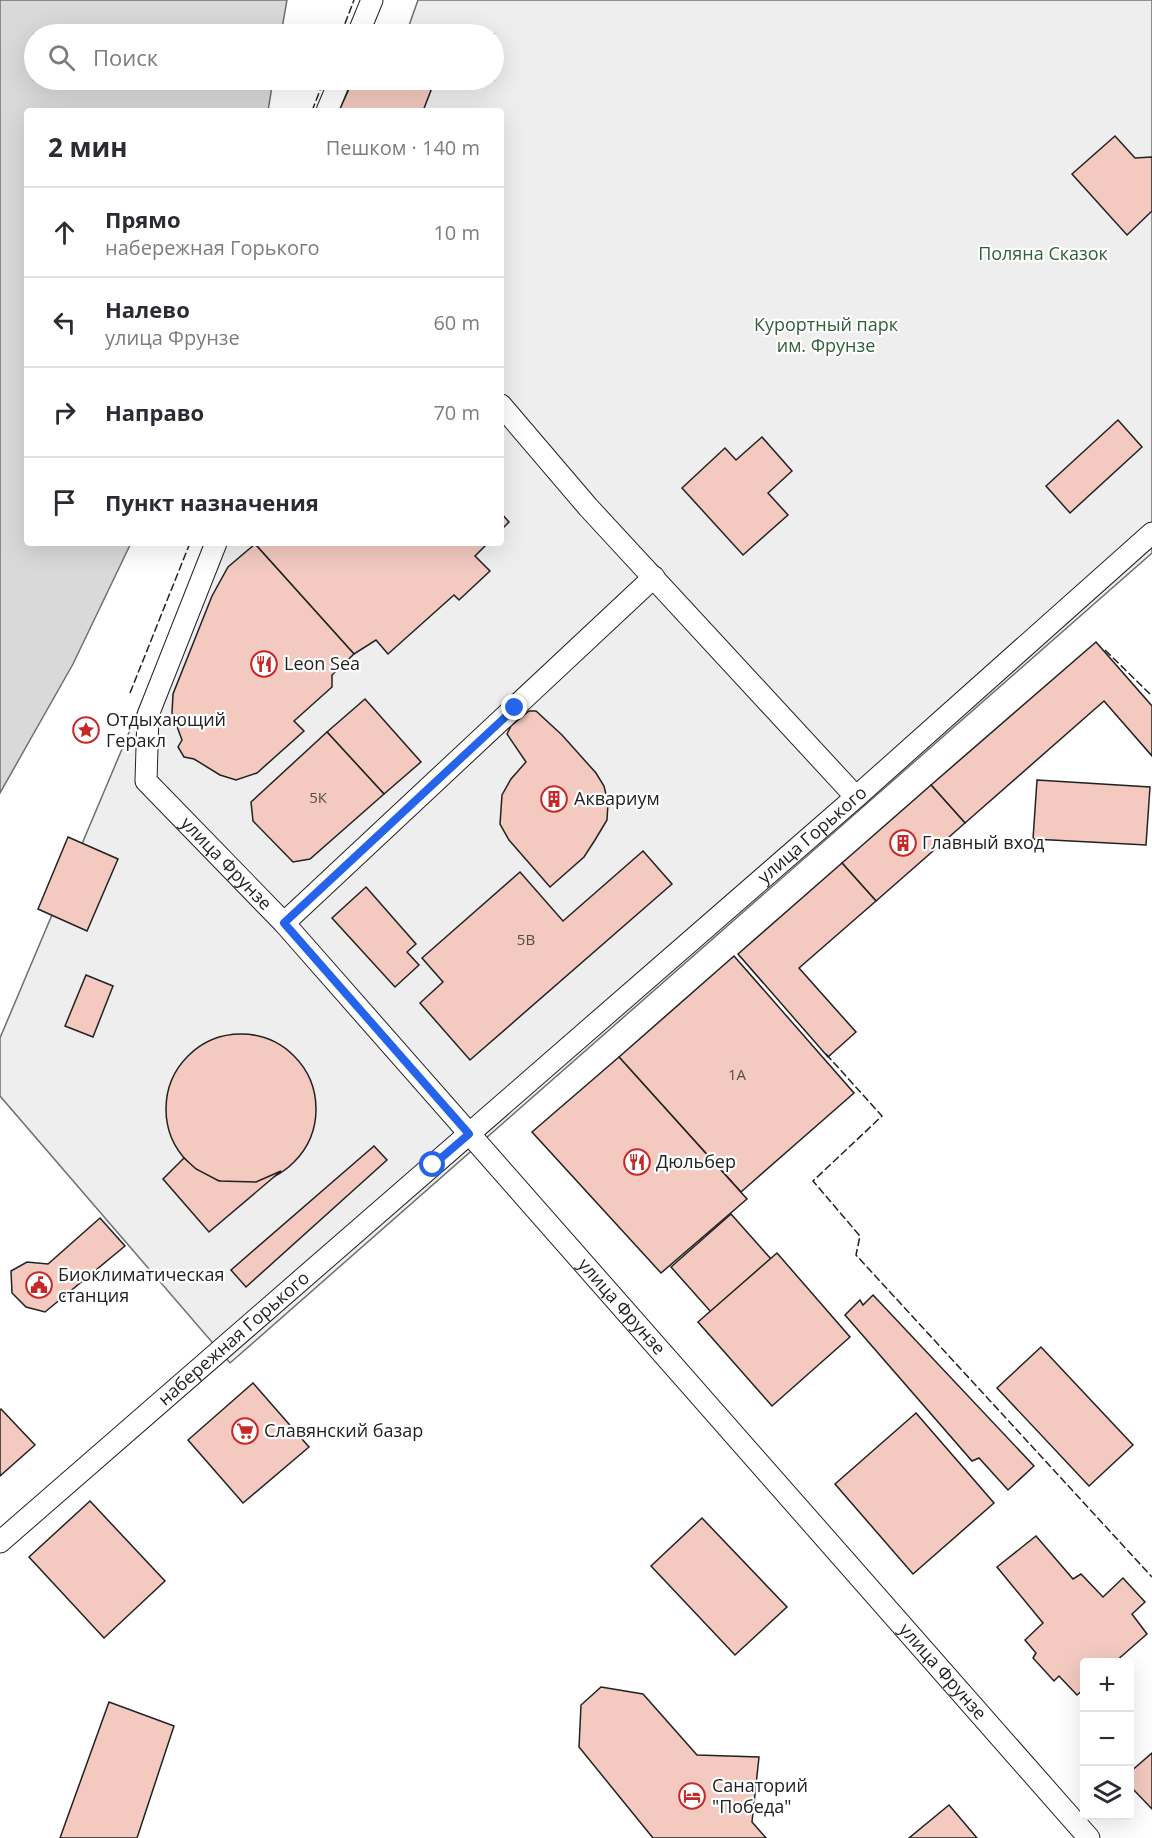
<!DOCTYPE html>
<html lang="ru">
<meta charset="utf-8">
<style>
body{margin:0;font-family:"Open Sans",sans-serif;background:#f2f2f3;color:#2b2b33}
.controls{position:absolute;right:18px;bottom:18px;display:grid;overflow:hidden;border-radius:6px;box-shadow:0 6px 24px #0002}
.controls button{width:54px;height:54px;display:grid;place-items:center;padding:0;border:0;border-bottom:2px solid #e1e1e2;background:#fff;color:#2b2b33;font:30px sans-serif}
.stop{position:absolute;width:18px;height:18px;margin:-14px;border:4px solid #2563eb;border-radius:50%;background:#fff}
.stop.end{background:#2563eb;border-color:#fff;box-shadow:0 2px 6px #0008}
.list{margin:0;padding:0;list-style:none}
h2{display:flex;justify-content:space-between;align-items:center;height:78px;margin:0;padding:0 24px;font-size:26px}
h2 small{font-size:20px;font-weight:400;color:#7c7c81}
.list li{display:grid;grid-template-columns:39px 1fr auto;gap:18px;align-items:center;box-sizing:border-box;height:90px;padding:0 24px;border-top:2px solid #e1e1e2}
.list b{display:block;font-size:22px;white-space:nowrap}
.list p{margin:0;font-size:20px;white-space:nowrap;color:#7c7c81}
.list em{font-size:20px;font-style:normal;color:#7c7c81}
.icon{flex:none;width:33px;height:33px;fill:none;stroke:currentColor;stroke-width:2;stroke-linecap:round;stroke-linejoin:round}
.map{position:relative;flex:none;width:1152px;height:1838px;overflow:hidden}
.search{position:absolute;background:#fff;box-shadow:0 6px 24px #0002;left:24px;top:24px;width:480px;height:66px;display:flex;align-items:center;gap:15px;box-sizing:border-box;padding:0 21px;border-radius:33px;color:#7c7c81;font-size:22px}
.panel{position:absolute;background:#fff;box-shadow:0 6px 24px #0002;left:24px;top:108px;width:480px;height:438px;border-radius:6px}
.map>svg:first-child{display:block}
.green{fill:#eee;stroke:#6f6f6f;stroke-width:1.5}
.water{fill:#d9d9d9;stroke:#6f6f6f;stroke-width:1.5}
.building{fill:#f3c9c0;stroke:#222;stroke-width:1.5}
.lines{fill:none;stroke-linecap:round;stroke-linejoin:round}
.pedestrian-casing{stroke:#222;stroke-width:23}
.pedestrian{stroke:#fff;stroke-width:21}
.fence{stroke:#222;stroke-width:1.5;stroke-dasharray:8 3;stroke-linecap:butt}
.route{stroke:#2563eb;stroke-width:8}
.labels{text-anchor:middle;stroke-width:4.5;stroke-linejoin:round;paint-order:stroke}
.number-label{font-size:15px;fill:#564c4a}
.park-label{font-size:18px;fill:#2f5e38;stroke:#fff}
.poi-label{font-size:18px;fill:#222;stroke:#fff;text-anchor:start}
.street-label{font-size:18px;fill:#222;stroke:#fff}
</style>
<div class="map">
<svg width="1152" height="1838" viewBox="0 0 1152 1838">
<rect width="100%" height="100%" fill="#fff"/>
<polygon class="green" points="418,0 1152,0 1152,553 230,1363 0,1096 0,1038 209,543 501,543 501,111 380,111 391,80 494,80 494,34 406,34"/>
<polygon class="water" points="0,0 287,0 281,34 34,34 34,80 273,80 268,111 27,111 27,543 131,543 73,664 0,793"/>
<g class="building">
<polygon points="353,80 428,80 427,82 433,85 423,111 339,111"/>
<polygon points="1115,136 1135,158 1152,157 1152,211 1127,235 1072,174"/>
<polygon points="1118,420 1142,447 1070,513 1046,486"/>
<polygon points="762,437 792,471 768,493 788,515 743,555 682,488 725,448 736,460"/>
<polygon points="501,513 509,522 501,530"/>
<polygon points="251,543 488,543 475,556 490,571 459,600 454,595 388,654 376,640 354,654 255,544"/>
<polygon points="255,544 354,654 332,675 332,687 294,721 304,731 257,773 236,780 220,775 194,759 184,757 178,747 182,740 172,713 173,694 212,596 228,567"/>
<polygon points="1096,642 1152,706 1152,756 1104,701 965,823 931,785"/>
<polygon points="365,699 421,762 384,794 327,732"/>
<polygon points="529,711 536,711 562,735 596,773 604,786 608,803 607,820 595,840 584,857 550,887 509,840 500,824 502,795 511,779 526,762 507,734 511,726"/>
<polygon points="327,732 384,794 310,859 293,862 253,821 251,802"/>
<polygon points="1037,780 1150,787 1146,845 1033,839"/>
<polygon points="931,785 965,823 876,901 842,863"/>
<polygon points="68,837 118,859 87,931 38,909"/>
<polygon points="643,851 672,884 470,1060 420,1003 443,982 422,958 520,872 563,921"/>
<polygon points="842,863 876,901 799,968 856,1032 828,1057 738,954"/>
<polygon points="366,887 416,944 407,952 419,965 395,987 332,918"/>
<polygon points="734,956 854,1093 741,1192 619,1057"/>
<polygon points="86,975 113,986 93,1037 65,1026"/>
<circle cx="241" cy="1109" r="75"/>
<polygon points="619,1057 747,1199 661,1273 532,1132"/>
<polygon points="374,1146 387,1160 246,1287 231,1270"/>
<polygon points="184,1158 196,1169 219,1181 256,1182 281,1171 209,1232 163,1179"/>
<polygon points="731,1214 771,1259 711,1312 671,1267"/>
<polygon points="100,1218 125,1246 45,1312 26,1307 12,1293 11,1271 27,1262 48,1264"/>
<polygon points="777,1253 850,1337 772,1406 698,1322"/>
<polygon points="873,1295 1034,1466 1008,1490 979,1458 972,1461 845,1315 860,1300 863,1305"/>
<polygon points="1041,1347 1133,1445 1089,1486 997,1388"/>
<polygon points="253,1383 309,1447 243,1503 188,1440"/>
<polygon points="1,1409 35,1445 0,1476 0,1410"/>
<polygon points="916,1413 994,1503 913,1574 835,1484"/>
<polygon points="90,1501 165,1581 104,1638 29,1557"/>
<polygon points="702,1518 787,1607 735,1655 651,1566"/>
<polygon points="1036,1536 1073,1579 1081,1574 1103,1597 1123,1578 1145,1602 1132,1614 1147,1634 1115,1662 1084,1662 1084,1689 1077,1695 1059,1676 1054,1681 1033,1658 1036,1653 1025,1640 1043,1623 997,1567"/>
<polygon points="601,1687 643,1694 697,1755 759,1757 752,1822 766,1838 653,1838 579,1747 581,1705"/>
<polygon points="109,1702 174,1726 137,1838 60,1838"/>
<polygon points="1152,1753 1152,1809 1130,1786 1130,1772"/>
<polygon points="949,1805 977,1838 909,1838"/>
</g>
<g class="lines">
<g class="pedestrian-casing">
<g id="pedestrian">
<polyline points="358,34 372,0"/>
<polyline points="327,111 340,80"/>
<polyline points="501,405 588,507 856,797"/>
<path id="s1" d="M 216,543 L 148,715 L 146,781 L 284,923 L 1089,1838"/>
<polyline points="284,923 654,577"/>
<path id="s2" d="M 0,1542 L 856,797 L 1152,533"/>
</g>
</g>
<use href="#pedestrian" class="pedestrian"/>
<g class="fence">
<polyline points="341,34 354,0"/>
<polyline points="312,111 324,80"/>
<polyline points="1105,650 1152,696"/>
<polyline points="130,693 190,543"/>
<polyline points="826,1054 882,1116 813,1181 860,1236 856,1255 1152,1577"/>
</g>
</g>
<g class="lines">
<polyline class="route" points="433,1165 469,1134 284,923 515,708"/>
</g>
<defs>
<g id="restaurant-ring" transform="scale(1.35)"><circle r="9.5" fill="#fff" stroke="#c62828" stroke-width="1.5"/><path d="M-5-6h1v4h1v-4h1v4h1v-4h1v5L-1.5 .5V6h-2V.5L-5-1ZM5-6V6H3V1.5H1.5Q1.5-4 5-6Z" fill="#c62828"/></g>
<g id="sight-ring" transform="scale(1.35)"><circle r="9.5" fill="#fff" stroke="#c62828" stroke-width="1.5"/><path d="M0-6L1.8-2.2L6-1.7L2.9 1.2L3.7 5.4L0 3.3L-3.7 5.4L-2.9 1.2L-6-1.7L-1.8-2.2Z" fill="#c62828"/></g>
<g id="building-ring" transform="scale(1.35)"><circle r="9.5" fill="#fff" stroke="#c62828" stroke-width="1.5"/><path d="M-4-6H4V6H1V3H-1V6H-4ZM-2.5-4.3h1.7v1.8h-1.7ZM.8-4.3h1.7v1.8H.8ZM-2.5-1h1.7V.8h-1.7ZM.8-1h1.7V.8H.8Z" fill="#c62828"/></g>
<g id="civic-ring" transform="scale(1.35)"><circle r="9.5" fill="#fff" stroke="#c62828" stroke-width="1.5"/><path d="M-.6-6.5H3V-4.5H.6V-3L4-1V1h2V6H-6V1h2V-1L-.6-3ZM-1.2 2.5V6h2.4V2.5Z" fill="#c62828"/></g>
<g id="supermarket-ring" transform="scale(1.35)"><circle r="9.5" fill="#fff" stroke="#c62828" stroke-width="1.5"/><path d="M-6-5.5h2.5l.6 2H6L4.5 2H-2.5L-4.4-4H-6ZM-1.5 3.2a1.3 1.3 0 1 0 .1 0ZM3 3.2a1.3 1.3 0 1 0 .1 0Z" fill="#c62828"/></g>
<g id="hotel-ring" transform="scale(1.35)"><circle r="9.5" fill="#fff" stroke="#c62828" stroke-width="1.5"/><path d="M-6-4.5h1.5V1H6V5H4.5V3h-9V5H-6ZM-4 0a1.8 1.8 0 1 1 3.6 0ZM.5 0V-2.5h3Q6-2.5 6 0Z" fill="#c62828"/></g>
</defs>
<g fill-rule="evenodd">
<use href="#restaurant-ring" x="264" y="664"/>
<use href="#sight-ring" x="86" y="730"/>
<use href="#building-ring" x="554" y="799"/>
<use href="#building-ring" x="903" y="843"/>
<use href="#restaurant-ring" x="637" y="1162"/>
<use href="#civic-ring" x="39" y="1285"/>
<use href="#supermarket-ring" x="245" y="1431"/>
<use href="#hotel-ring" x="692" y="1796"/>
</g>
<g class="labels">
<g class="number-label">
<text x="318" y="803">5К</text>
<text x="526" y="945">5В</text>
<text x="737" y="1080">1А</text>
</g>
<g class="park-label">
<text x="1043" y="260">Поляна Сказок</text>
<text x="826" y="331">Курортный парк<tspan x="826" dy="21">им. Фрунзе</tspan></text>
</g>
<g class="poi-label">
<text x="284" y="670">Leon Sea</text>
<text x="106" y="726">Отдыхающий<tspan x="106" dy="21">Геракл</tspan></text>
<text x="574" y="805">Аквариум</text>
<text x="922" y="849">Главный вход</text>
<text x="656" y="1168">Дюльбер</text>
<text x="58" y="1281">Биоклиматическая<tspan x="58" dy="21">станция</tspan></text>
<text x="264" y="1437">Славянский базар</text>
<text x="712" y="1792">Санаторий<tspan x="712" dy="21">"Победа"</tspan></text>
</g>
<g class="street-label">
<text dy="6" stroke="none"><textPath href="#s2" startOffset="1077">улица Горького</textPath></text>
<text dy="6" stroke="none"><textPath href="#s1" startOffset="366">улица Фрунзе</textPath></text>
<text dy="6" stroke="none"><textPath href="#s1" startOffset="960">улица Фрунзе</textPath></text>
<text dy="6" stroke="none"><textPath href="#s2" startOffset="310">набережная Горького</textPath></text>
<text dy="6" stroke="none"><textPath href="#s1" startOffset="1446">улица Фрунзе</textPath></text>
</g>
</g>
</svg>
<div class="controls">
<button>+</button>
<button>−</button>
<button><svg class="icon" aria-label="layers" viewBox="0 0 24 24"><path d="M12 4l9 5-9 5-9-5zM3 14l9 5 9-5"/></svg></button>
</div>
<div class="stop" style="left:433px;top:1165px"></div>
<div class="stop end" style="left:515px;top:708px"></div>
<div class="search"><svg class="icon" aria-label="search" viewBox="0 0 24 24"><circle cx="10" cy="10" r="6"/><path d="M15 15l6 6"/></svg>Поиск</div>
<section class="panel">
<h2>2 мин<small>Пешком · 140 m</small></h2>
<ul class="list">
<li><svg class="icon" aria-label="ahead" viewBox="0 0 24 24"><path d="M12 20V5M6 11l6-6 6 6"/></svg><div><b>Прямо</b><p>набережная Горького</p></div><em>10 m</em></li>
<li><svg class="icon" aria-label="left" viewBox="0 0 24 24"><path d="M17 20v-9H6M10 6l-5 5 5 5"/></svg><div><b>Налево</b><p>улица Фрунзе</p></div><em>60 m</em></li>
<li><svg class="icon" aria-label="right" viewBox="0 0 24 24"><path d="M7 20v-9h11M14 6l5 5-5 5"/></svg><div><b>Направо</b></div><em>70 m</em></li>
<li><svg class="icon" aria-label="arrive" viewBox="0 0 24 24"><path d="M6 21V4h12l-3 4 3 4H6"/></svg><div><b>Пункт назначения</b></div></li>
</ul>
</section>
</div>
